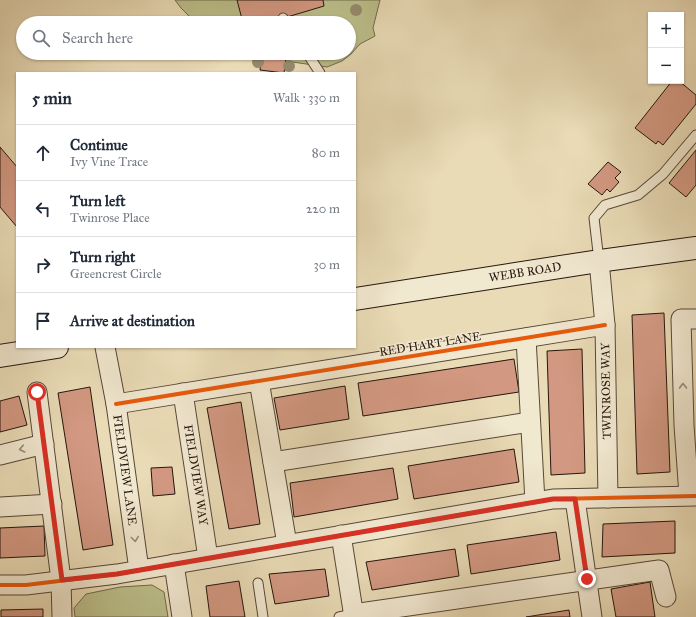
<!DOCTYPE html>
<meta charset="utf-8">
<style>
body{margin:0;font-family:"IM FELL Great Primer",serif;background:#f2f2f3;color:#1f2937}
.controls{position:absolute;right:12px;top:12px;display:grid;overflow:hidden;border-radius:0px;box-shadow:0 1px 3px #0004}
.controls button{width:36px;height:36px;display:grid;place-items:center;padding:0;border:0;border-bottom:1px solid #e0e1e3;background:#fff;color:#1f2937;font:20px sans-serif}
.stop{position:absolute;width:12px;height:12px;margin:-9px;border:3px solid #d93025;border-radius:50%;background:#fff}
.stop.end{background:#d93025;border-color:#fff;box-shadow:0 1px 4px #0008}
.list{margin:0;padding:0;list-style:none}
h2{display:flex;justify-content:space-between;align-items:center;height:52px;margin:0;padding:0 16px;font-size:17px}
h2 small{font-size:13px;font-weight:400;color:#747a83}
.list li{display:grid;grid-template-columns:26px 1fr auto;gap:12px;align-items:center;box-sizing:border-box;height:56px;padding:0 16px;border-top:1px solid #e0e1e3}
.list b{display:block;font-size:15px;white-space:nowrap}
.list p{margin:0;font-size:13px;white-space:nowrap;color:#747a83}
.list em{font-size:13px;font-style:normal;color:#747a83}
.icon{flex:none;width:22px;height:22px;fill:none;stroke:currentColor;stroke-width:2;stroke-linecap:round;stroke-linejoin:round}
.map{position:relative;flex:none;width:696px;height:617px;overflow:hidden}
.search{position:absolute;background:#fff;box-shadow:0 1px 3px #0004;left:16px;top:16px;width:340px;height:44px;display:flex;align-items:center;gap:10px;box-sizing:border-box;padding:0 14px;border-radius:22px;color:#747a83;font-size:15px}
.panel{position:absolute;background:#fff;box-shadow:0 1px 3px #0004;left:16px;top:72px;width:340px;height:276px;border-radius:0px}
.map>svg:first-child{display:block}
.green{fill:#bbbe8a;stroke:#706a4c}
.building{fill:#d29881;stroke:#26160d}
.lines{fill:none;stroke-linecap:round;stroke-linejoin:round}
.lane-casing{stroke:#574737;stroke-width:11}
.street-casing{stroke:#574737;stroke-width:21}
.secondary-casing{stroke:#26160d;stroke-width:24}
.lane{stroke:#f1e8d0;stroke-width:9}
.street{stroke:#f1e8d0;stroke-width:19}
.secondary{stroke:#f1e8d0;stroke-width:22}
.cycleway-casing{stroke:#f1e8d0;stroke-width:6}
.cycleway{stroke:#e8590c;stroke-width:4}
.tree{fill:#968a6d}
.oneway{stroke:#968a78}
.route{stroke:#d93025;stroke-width:5}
.labels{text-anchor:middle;stroke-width:3;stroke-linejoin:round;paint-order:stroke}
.street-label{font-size:12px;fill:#26160d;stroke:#f1e8d0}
</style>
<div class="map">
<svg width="696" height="617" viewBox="0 0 696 617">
<rect width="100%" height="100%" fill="#e9dbb6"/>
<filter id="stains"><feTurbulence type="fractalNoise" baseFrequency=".005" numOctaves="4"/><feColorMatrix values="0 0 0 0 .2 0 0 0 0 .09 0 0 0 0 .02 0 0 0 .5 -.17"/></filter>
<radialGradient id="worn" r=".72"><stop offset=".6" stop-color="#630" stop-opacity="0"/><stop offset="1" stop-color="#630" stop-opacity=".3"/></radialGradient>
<g class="green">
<polygon points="175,0 380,0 373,28 375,36 360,44 351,54 342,61 327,67 258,57 244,53 349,53 349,23 196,23 181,8"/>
<polygon points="152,585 164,592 168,617 75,617 74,608 86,594 120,587"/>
</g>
<g class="building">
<polygon points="237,0 323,0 324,6 267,23 243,23"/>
<polygon points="262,55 286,58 284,73 260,70"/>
<polygon points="672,81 679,81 696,95 696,104 663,145 658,141 656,144 635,128"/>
<polygon points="0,147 17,167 17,227 0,207"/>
<polygon points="696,150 696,185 686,197 669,183"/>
<polygon points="608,162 621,172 615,178 619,182 610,192 607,189 602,195 588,184"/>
<polygon points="664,313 670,472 637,474 632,315"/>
<polygon points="582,349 585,473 551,475 547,351"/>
<polygon points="514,359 519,392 363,416 358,383"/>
<polygon points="345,386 349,419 280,430 274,398"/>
<polygon points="90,387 113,545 83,550 58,393"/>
<polygon points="19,396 27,425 0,432 0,401"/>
<polygon points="241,402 260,524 229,529 207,408"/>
<polygon points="514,449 519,482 414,499 408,466"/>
<polygon points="172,467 175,494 153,496 151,468"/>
<polygon points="393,468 398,499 294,517 290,483"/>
<polygon points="675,521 675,553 602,557 603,524"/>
<polygon points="44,526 45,556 0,558 0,528"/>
<polygon points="556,532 560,560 471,574 467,545"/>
<polygon points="455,549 459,576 372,590 366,562"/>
<polygon points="325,569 329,596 275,604 269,574"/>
<polygon points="239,581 245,617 210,617 206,586"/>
<polygon points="650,582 655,617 616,617 611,589"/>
<polygon points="43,609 43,617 1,617 1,610"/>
<polygon points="569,610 570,617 526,617"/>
</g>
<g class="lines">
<g class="lane-casing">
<g id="lane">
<polyline points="283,18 287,23"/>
<polyline points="307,53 320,73"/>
<polyline points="599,261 594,218 605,205 638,195 663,174 696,135"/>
<polyline points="258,583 263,617"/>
<polyline points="339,617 353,614"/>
</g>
</g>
<g class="street-casing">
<g id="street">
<polyline points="599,261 605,325 608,498"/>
<polyline points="526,338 535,502"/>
<polyline points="105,347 116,404 139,570"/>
<polyline points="259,381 287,544"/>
<polyline points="37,392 61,580 62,617"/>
<polyline points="183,393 208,558"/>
<polyline points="116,404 605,325"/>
<polyline points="0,455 44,444"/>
<polyline points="273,462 530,422"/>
<polyline points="689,495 684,425 681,319 696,319"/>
<polyline points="575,499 592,617"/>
<polyline points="0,507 52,504"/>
<polyline points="341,535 354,617"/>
<polyline points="174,564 182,617"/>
<polyline points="0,585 26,585 117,574 553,499 696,496"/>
<polyline points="353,614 659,570 666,597"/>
</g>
</g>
<g class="secondary-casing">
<g id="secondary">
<polyline points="355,299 599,261 696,248"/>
<polyline points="0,356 57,347"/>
</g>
</g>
<use href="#lane" class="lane"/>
<use href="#street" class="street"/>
<use href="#secondary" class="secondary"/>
<g class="cycleway-casing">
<g id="cycleway">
<polyline points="116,404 605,325"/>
<polyline points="0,585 26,585 117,574 553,499 696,496"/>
</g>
</g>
<use href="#cycleway" class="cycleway"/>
</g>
<g class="tree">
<circle cx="356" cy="10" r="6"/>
<circle cx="258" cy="62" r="6"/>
<circle cx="289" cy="66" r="6"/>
</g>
<defs><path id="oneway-chevron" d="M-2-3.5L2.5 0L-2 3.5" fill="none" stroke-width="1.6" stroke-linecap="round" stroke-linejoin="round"/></defs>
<g class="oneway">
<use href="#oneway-chevron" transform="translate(683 386) rotate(-91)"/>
<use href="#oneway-chevron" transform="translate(22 449) rotate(167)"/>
<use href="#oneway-chevron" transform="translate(135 539) rotate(82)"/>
</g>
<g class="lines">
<polyline class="route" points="37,392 62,580 117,574 553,499 575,499 587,579"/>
</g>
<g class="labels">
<g class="street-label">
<text transform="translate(525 272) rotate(-9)" y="4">WEBB ROAD</text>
<text transform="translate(430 344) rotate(-9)" y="4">RED HART LANE</text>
<text transform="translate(606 391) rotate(-91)" y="4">TWINROSE WAY</text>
<text transform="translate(125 470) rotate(82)" y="4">FIELDVIEW LANE</text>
<text transform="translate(196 475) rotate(81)" y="4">FIELDVIEW WAY</text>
</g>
</g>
<rect width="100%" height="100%" filter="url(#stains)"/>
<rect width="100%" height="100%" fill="url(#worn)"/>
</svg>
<div class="controls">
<button>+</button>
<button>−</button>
</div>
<div class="stop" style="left:37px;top:392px"></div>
<div class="stop end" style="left:587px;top:579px"></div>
<div class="search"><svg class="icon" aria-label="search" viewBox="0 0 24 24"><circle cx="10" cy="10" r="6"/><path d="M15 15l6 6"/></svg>Search here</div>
<section class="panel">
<h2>5 min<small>Walk · 330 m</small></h2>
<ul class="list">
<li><svg class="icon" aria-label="ahead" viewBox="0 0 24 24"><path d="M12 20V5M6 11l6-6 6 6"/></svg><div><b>Continue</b><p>Ivy Vine Trace</p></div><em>80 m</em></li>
<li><svg class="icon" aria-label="left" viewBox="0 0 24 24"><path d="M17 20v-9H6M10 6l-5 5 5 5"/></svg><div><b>Turn left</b><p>Twinrose Place</p></div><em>220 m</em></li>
<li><svg class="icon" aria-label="right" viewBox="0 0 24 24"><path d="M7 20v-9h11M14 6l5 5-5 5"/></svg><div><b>Turn right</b><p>Greencrest Circle</p></div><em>30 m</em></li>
<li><svg class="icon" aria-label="arrive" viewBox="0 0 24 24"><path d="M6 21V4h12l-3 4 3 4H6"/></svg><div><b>Arrive at destination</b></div></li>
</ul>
</section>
</div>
